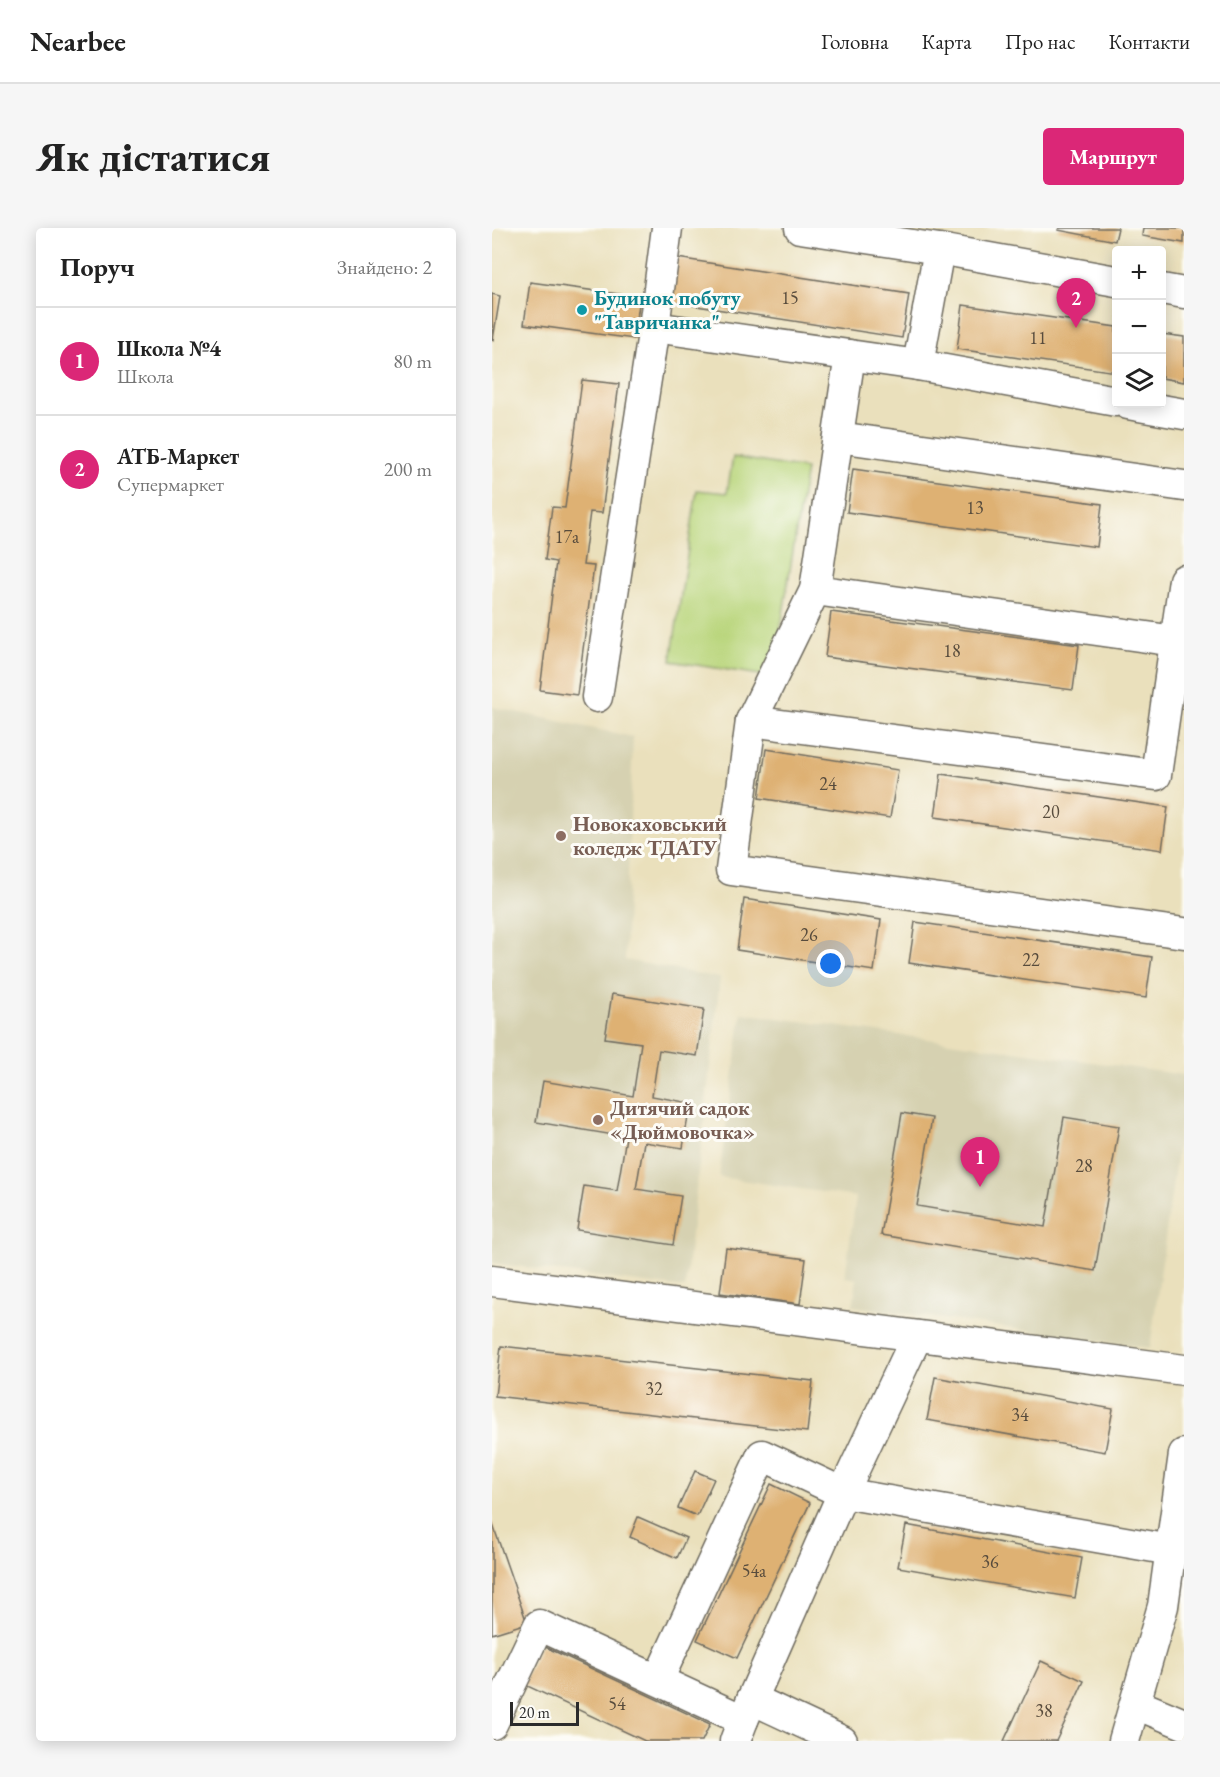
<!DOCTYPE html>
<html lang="uk">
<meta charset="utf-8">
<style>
body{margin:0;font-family:"EB Garamond",serif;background:#f6f6f6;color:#222}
.controls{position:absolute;right:18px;top:18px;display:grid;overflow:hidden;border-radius:6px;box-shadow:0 3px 15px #0003}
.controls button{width:54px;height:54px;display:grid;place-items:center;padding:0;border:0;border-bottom:2px solid #e0e0e0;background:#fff;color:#222;font:30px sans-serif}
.scale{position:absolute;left:18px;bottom:15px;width:69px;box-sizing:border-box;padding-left:6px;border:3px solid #2b2b2b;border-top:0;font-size:16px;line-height:21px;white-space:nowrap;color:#2b2b2b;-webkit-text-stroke:4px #fdfcf7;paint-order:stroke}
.you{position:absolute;left:339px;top:736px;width:21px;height:21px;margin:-15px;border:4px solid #fff;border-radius:50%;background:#1a73e8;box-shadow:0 0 0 9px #1a73e833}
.badge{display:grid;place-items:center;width:39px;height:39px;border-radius:50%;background:#db2777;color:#fff;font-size:20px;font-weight:700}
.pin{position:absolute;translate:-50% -50px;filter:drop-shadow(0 2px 3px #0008)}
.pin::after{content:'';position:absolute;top:32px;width:21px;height:18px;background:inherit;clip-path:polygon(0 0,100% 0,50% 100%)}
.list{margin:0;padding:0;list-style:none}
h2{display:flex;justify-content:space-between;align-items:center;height:78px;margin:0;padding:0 24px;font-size:26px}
h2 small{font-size:20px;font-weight:400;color:#767676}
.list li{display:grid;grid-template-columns:39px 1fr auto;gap:18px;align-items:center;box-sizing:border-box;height:108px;padding:0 24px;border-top:2px solid #e0e0e0}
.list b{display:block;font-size:22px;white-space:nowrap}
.list p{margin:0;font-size:20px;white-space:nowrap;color:#767676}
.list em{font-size:20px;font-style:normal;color:#767676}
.icon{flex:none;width:33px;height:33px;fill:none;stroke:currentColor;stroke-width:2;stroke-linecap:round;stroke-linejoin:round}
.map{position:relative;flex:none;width:692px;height:1513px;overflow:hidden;border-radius:6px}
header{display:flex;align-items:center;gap:36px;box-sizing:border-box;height:84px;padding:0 30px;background:#fff;border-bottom:2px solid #e0e0e0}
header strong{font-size:28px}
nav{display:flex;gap:33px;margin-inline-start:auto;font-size:21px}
.intro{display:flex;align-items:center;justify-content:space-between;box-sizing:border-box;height:144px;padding:0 36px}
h1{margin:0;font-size:42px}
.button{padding:15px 27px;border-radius:6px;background:#db2777;color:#fff;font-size:21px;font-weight:700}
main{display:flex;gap:36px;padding:0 36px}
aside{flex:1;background:#fff;border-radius:6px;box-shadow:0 3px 15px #0003}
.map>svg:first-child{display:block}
.built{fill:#d6d1b1}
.green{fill:#bad67d;stroke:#728054;stroke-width:1.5}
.building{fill:#deb173}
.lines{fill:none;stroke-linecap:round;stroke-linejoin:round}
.minor-casing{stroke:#6e6a5e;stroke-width:33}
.minor{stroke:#fff;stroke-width:30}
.culture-dot{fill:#0f9aa8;stroke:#fdfcf7;stroke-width:2}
.education-dot{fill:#8d6e63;stroke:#fdfcf7;stroke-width:2}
.labels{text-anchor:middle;stroke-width:6;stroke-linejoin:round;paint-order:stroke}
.number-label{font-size:18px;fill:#584c3d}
.culture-label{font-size:21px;font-weight:bold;fill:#0d838f;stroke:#fdfcf7;text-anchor:start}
.education-label{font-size:21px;font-weight:bold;fill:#785e54;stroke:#fdfcf7;text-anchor:start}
</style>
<header>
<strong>Nearbee</strong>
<nav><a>Головна</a><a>Карта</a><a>Про нас</a><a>Контакти</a></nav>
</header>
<div class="intro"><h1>Як дістатися</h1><a class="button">Маршрут</a></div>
<main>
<aside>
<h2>Поруч<small>Знайдено: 2</small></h2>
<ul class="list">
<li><span class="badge">1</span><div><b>Школа №4</b><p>Школа</p></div><em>80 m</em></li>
<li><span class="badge">2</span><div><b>АТБ-Маркет</b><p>Супермаркет</p></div><em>200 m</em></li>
</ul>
</aside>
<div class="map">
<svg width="692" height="1513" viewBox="0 0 692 1513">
<rect width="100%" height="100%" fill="#fdfcf7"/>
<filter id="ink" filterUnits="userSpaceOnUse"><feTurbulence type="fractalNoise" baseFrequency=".0167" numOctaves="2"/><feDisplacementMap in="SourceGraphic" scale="12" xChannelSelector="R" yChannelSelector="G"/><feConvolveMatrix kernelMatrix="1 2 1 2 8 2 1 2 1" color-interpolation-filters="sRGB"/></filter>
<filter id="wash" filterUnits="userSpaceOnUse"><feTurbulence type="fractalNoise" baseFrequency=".008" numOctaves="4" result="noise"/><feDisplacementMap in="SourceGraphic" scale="24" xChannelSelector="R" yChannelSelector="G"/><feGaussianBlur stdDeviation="1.35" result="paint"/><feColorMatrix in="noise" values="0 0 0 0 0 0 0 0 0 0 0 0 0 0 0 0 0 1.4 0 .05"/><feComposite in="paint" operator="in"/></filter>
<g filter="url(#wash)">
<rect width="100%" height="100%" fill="#eae0bc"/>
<g class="built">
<polygon points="0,479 141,509 133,732 228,750 193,1060 0,1035"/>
<polygon points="250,785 692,847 692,873 658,1120 361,1078 365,1051 353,1049 364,969 227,949"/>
</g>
<polygon class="green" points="241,229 314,241 281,449 179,433 205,262 235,265"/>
<g id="blocks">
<g class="building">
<polygon points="567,0 626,0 623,13 566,2"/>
<polygon points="651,0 692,0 692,15 650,8"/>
<polygon points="185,30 417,66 410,110 179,74"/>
<polygon points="38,54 148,69 142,111 32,96"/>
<polygon points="0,66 8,68 1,112 0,112"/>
<polygon points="471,77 624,99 624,144 465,121"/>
<polygon points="670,106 692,109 692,154 670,150"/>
<polygon points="90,152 127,156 110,285 98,284 91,337 102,338 85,467 48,462 64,334 53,332 60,279 73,280"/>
<polygon points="361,241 610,276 605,319 355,284"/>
<polygon points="339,384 587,417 581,462 333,429"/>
<polygon points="274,521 406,542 398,590 267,570"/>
<polygon points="449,546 676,579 670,622 443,589"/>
<polygon points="252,671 389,692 382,743 245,722"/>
<polygon points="423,694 660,729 654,770 417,735"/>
<polygon points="120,766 212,781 205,828 167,822 160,868 198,875 191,920 152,914 144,961 189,968 181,1017 85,1002 92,958 125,963 134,909 44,894 51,853 141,868 149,815 113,810"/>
<polygon points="410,885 440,890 425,978 553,999 572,889 627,898 603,1043 389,1007"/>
<polygon points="234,1020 314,1031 308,1076 228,1065"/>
<polygon points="9,1118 321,1153 315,1204 3,1168"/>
<polygon points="443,1149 621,1181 613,1224 435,1192"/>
<polygon points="203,1243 222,1251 205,1288 186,1280"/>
<polygon points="279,1256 318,1275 245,1430 205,1412"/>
<polygon points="146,1289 194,1310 185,1330 138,1309"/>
<polygon points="0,1294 35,1395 0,1406"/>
<polygon points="414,1297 590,1330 583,1370 406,1339"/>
<polygon points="49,1417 218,1496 210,1513 153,1513 31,1456"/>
<polygon points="549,1433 592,1453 564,1513 512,1513"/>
</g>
</g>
</g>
<g filter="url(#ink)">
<use href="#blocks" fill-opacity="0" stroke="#6e6a5e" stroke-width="1.5"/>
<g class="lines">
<g class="minor-casing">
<g id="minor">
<polyline points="308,0 447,21 624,53"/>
<polyline points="447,21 426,137 624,173"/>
<polyline points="670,61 692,65"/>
<polyline points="162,99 426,137"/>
<polyline points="358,127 323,362 259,493 239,642 692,705"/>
<polyline points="636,176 692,186"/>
<polyline points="346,209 692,258"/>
<polyline points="323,362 683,413"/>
<polyline points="105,469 162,99 175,0"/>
<polyline points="259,493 664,547 692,352"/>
<polyline points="0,1053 692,1142"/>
<polyline points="166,1452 270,1227 351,1265 679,1322"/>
<polyline points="260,1471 350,1513"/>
<polyline points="644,1476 692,1496"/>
<polyline points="0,1496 47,1397 251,1492"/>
<polyline points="243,1513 251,1492 351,1265 425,1108"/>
<polyline points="632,1513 671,1378 692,1226"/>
</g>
</g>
<use href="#minor" class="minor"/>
</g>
</g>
<circle class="culture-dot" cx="90" cy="82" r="6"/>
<g class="education-dot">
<circle cx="69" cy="608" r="6"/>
<circle cx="106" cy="892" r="6"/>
</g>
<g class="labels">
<g class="number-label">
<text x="298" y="76">15</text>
<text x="546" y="116">11</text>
<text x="483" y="286">13</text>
<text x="75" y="315">17а</text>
<text x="460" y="429">18</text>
<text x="336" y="562">24</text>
<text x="559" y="590">20</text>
<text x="317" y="713">26</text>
<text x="539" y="738">22</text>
<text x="592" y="944">28</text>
<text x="162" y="1167">32</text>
<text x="528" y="1193">34</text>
<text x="498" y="1340">36</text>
<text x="262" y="1349">54а</text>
<text x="125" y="1482">54</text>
<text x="552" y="1489">38</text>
</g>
<g class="culture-label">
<text x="102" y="77">Будинок побуту<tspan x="102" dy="24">"Тавричанка"</tspan></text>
</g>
<g class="education-label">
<text x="81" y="603">Новокаховський<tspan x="81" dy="24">коледж ТДАТУ</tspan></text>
<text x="118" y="887">Дитячий садок<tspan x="118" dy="24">«Дюймовочка»</tspan></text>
</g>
</g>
</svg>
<div class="controls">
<button>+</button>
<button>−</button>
<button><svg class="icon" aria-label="layers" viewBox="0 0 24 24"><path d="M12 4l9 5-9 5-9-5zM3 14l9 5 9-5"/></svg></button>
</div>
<div class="scale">20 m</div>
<div class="you"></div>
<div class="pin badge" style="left:488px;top:959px">1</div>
<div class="pin badge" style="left:584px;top:100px">2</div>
</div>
</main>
